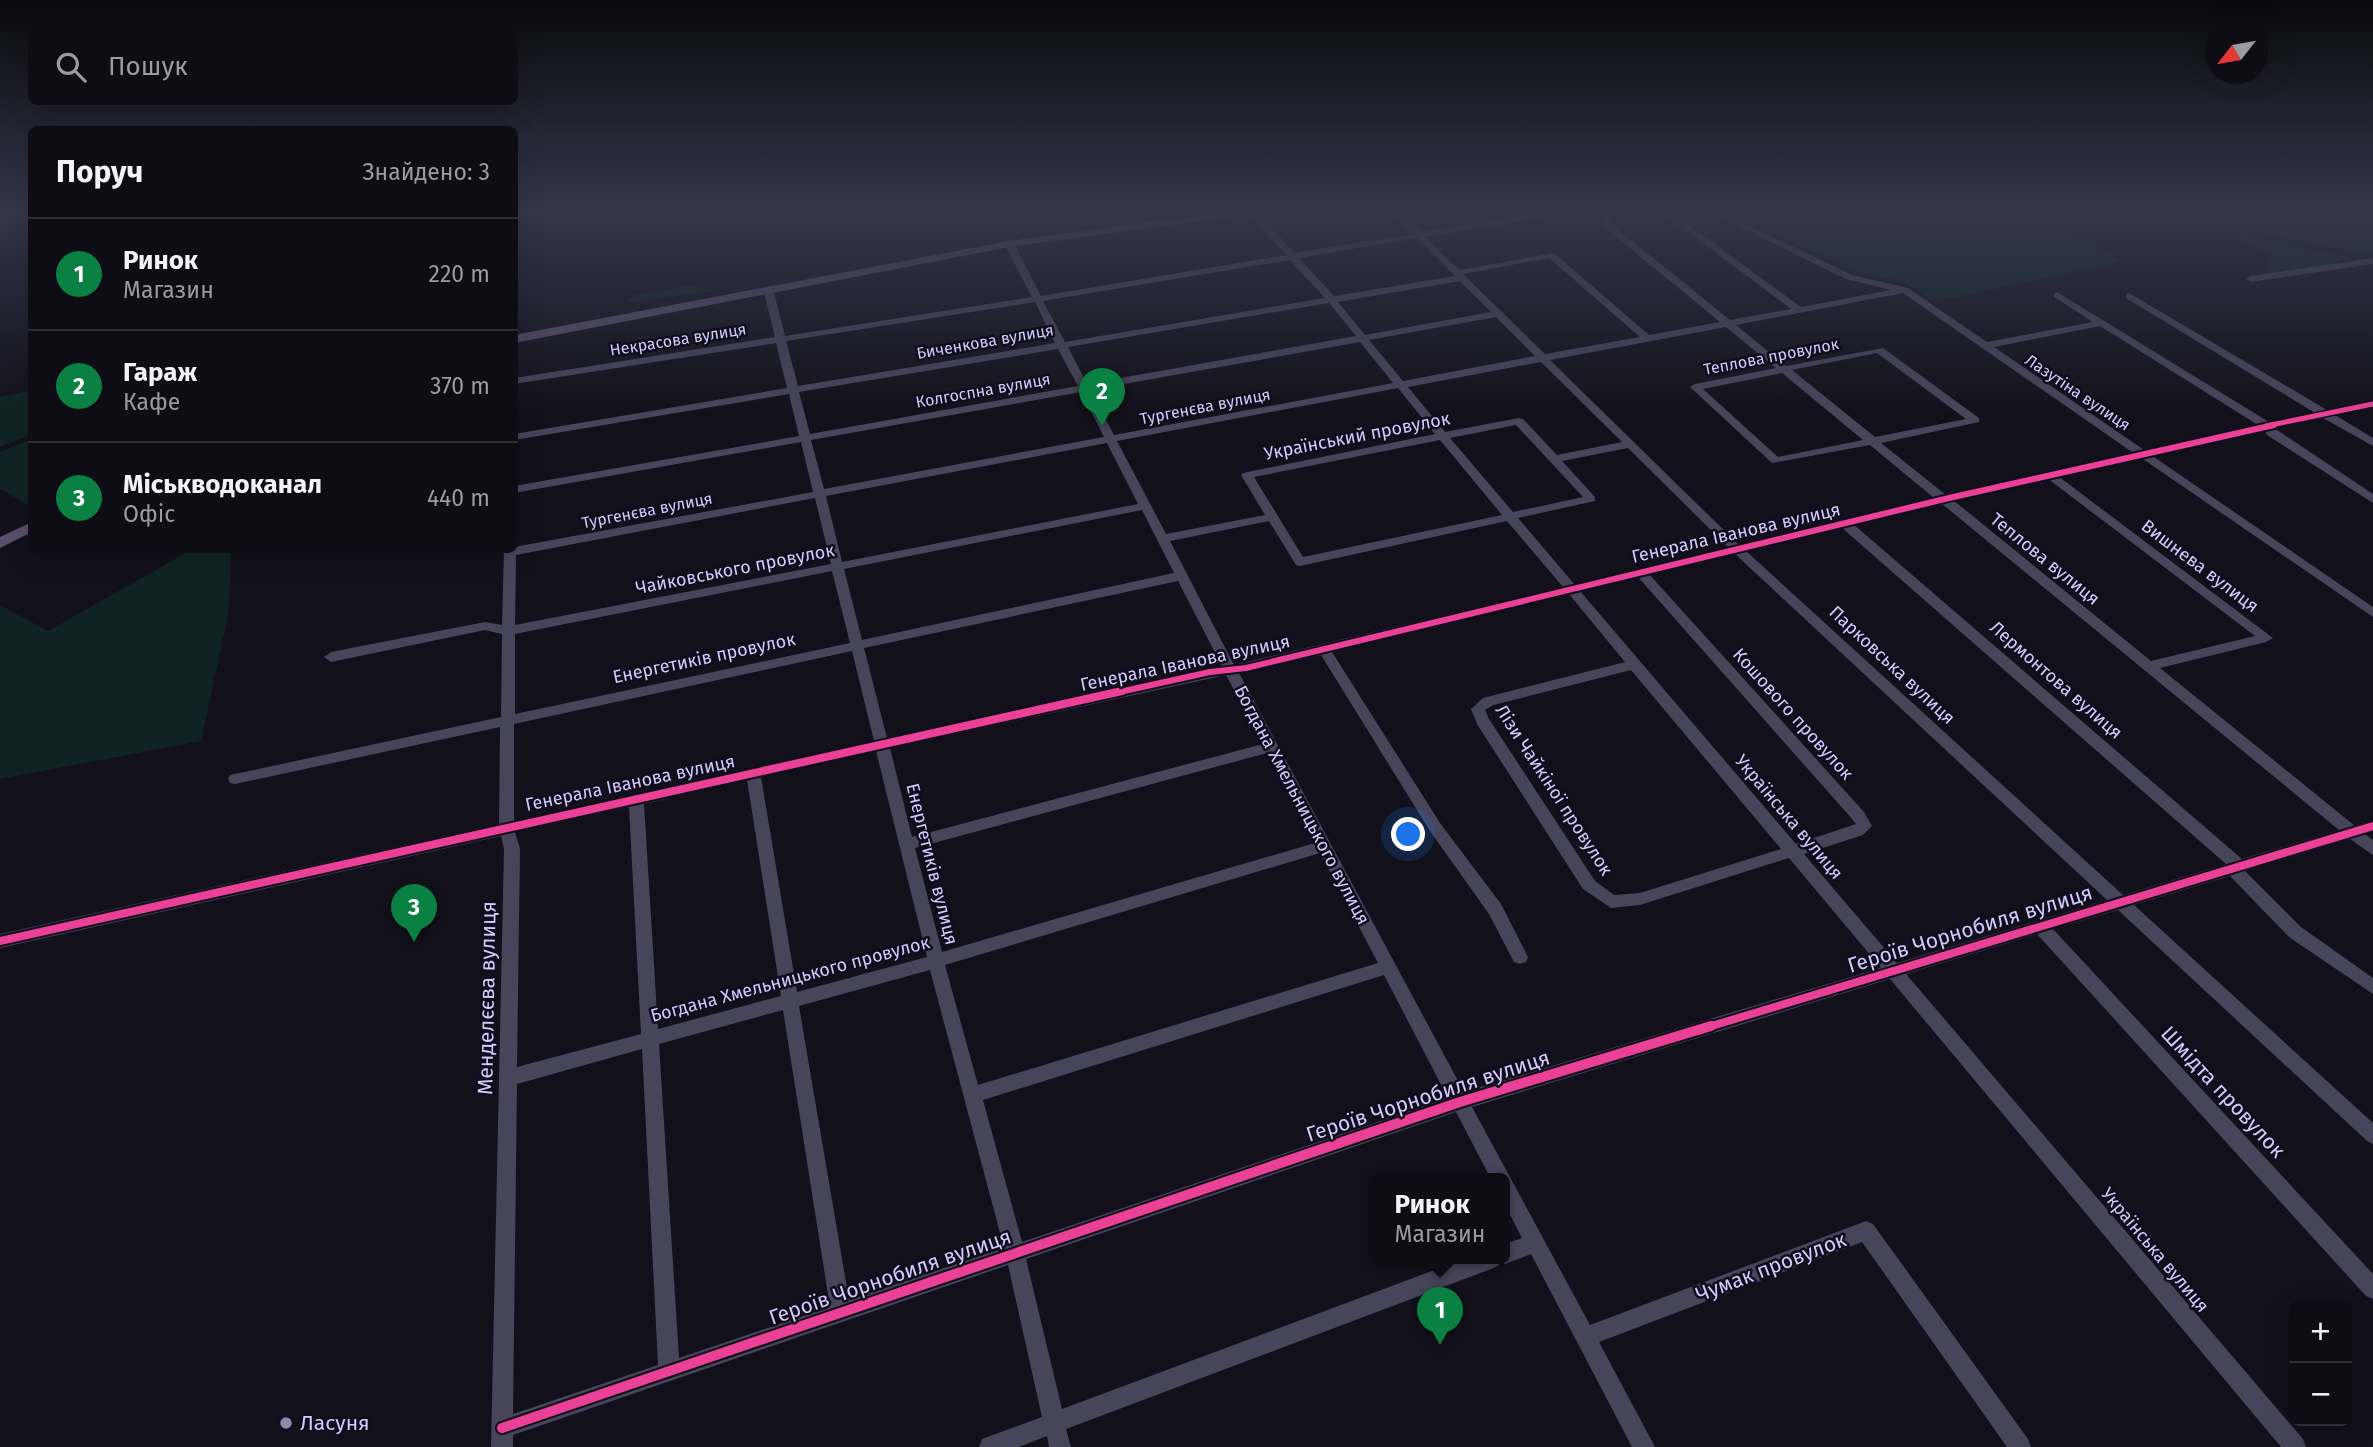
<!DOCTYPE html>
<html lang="uk">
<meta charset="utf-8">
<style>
body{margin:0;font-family:"Fira Sans",sans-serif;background:#17151d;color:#f1f3f6}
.controls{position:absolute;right:21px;bottom:21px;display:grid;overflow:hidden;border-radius:10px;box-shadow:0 7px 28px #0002}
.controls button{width:63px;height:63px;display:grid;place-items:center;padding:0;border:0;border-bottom:2px solid #2e2c34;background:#0e0c14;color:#f1f3f6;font:35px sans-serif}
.compass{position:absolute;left:2205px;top:21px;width:63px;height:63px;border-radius:50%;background:#0e0c14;box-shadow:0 7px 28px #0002;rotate:239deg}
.you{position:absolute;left:1409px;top:835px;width:24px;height:24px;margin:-18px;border:5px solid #fff;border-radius:50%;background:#1a73e8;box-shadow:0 0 0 10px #1a73e833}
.badge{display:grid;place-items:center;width:46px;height:46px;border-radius:50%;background:#0b8043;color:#fff;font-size:23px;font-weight:700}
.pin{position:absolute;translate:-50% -58px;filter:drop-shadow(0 2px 4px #0008)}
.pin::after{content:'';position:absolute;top:37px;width:24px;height:21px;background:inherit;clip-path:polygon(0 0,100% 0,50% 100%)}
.popup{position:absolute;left:1370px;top:1173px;width:140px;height:91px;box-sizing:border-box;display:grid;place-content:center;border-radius:10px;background:#0e0c14;filter:drop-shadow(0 2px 5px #0005);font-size:23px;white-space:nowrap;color:#9b9ba0}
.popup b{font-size:26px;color:#f1f3f6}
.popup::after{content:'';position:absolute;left:50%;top:100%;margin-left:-14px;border:14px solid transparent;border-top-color:#0e0c14}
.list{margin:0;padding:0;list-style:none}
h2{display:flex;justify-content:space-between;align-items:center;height:91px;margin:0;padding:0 28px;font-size:30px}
h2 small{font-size:23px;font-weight:400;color:#9b9ba0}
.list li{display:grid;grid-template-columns:46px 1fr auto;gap:21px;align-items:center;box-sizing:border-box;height:112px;padding:0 28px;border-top:2px solid #2e2c34}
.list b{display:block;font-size:26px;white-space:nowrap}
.list p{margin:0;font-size:23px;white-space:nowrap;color:#9b9ba0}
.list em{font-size:23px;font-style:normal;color:#9b9ba0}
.icon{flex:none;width:38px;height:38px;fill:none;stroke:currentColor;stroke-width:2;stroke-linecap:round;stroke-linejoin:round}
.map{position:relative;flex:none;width:2373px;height:1447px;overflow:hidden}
.search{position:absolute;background:#0e0c14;box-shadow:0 7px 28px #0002;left:28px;top:28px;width:490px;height:77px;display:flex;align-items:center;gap:18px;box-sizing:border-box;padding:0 24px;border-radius:10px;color:#9b9ba0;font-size:26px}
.panel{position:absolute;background:#0e0c14;box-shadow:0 7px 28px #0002;left:28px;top:126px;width:490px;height:427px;border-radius:10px}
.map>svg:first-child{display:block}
.green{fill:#102324}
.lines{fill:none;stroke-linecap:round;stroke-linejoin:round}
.minor{fill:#47455a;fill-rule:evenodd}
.major{fill:#5a4f6b;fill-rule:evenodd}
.cycleway-far3-casing{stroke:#100d1d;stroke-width:8}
.cycleway-far2-casing{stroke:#100d1d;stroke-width:10}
.cycleway-far1-casing{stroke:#100d1d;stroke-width:12}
.cycleway-casing{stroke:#100d1d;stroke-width:14}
.cycleway-far3{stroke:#ea4096;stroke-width:5}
.cycleway-far2{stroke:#ea4096;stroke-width:6}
.cycleway-far1{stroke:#ea4096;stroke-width:8}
.cycleway{stroke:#ea4096;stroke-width:10}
.poi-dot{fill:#8f8aad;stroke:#100d1d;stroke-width:2.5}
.labels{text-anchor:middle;stroke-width:5;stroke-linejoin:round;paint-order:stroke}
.far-street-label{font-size:16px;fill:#d2cbfc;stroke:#100d1d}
.street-label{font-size:18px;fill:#d2cbfc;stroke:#100d1d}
.near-street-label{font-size:21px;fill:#d2cbfc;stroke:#100d1d}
.near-poi-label{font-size:21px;fill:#d2cbfc;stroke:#100d1d;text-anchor:start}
</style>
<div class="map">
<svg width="2373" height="1447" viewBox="0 0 2373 1447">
<rect width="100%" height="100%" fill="#12101a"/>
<g class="green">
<polygon points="1727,213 2034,213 2123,261 1934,302 1905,283 1853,270"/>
<polygon points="2166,213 2373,213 2373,254 2361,254"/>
<path d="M 2239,231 L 2266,241 L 2352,257 L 2325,266 L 2272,273 L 2265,271 L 2273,256 C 2259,246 2240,247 2232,233 Z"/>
<polygon points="693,285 712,291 626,303 635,295"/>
<polygon points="31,390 31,434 0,447 0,397"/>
<polygon points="31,439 31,507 0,489 0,452"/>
<polygon points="191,550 231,550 229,611 201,741 0,779 0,605 48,631"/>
</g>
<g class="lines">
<g class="minor">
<path d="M 1249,213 L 1257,213 L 1295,253 L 1412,234 L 1392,213 L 1401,213 L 1421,232 L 1538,213 L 1556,213 L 1552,216 L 1425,237 L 1459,270 L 1554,253 L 1649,335 L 1720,322 L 1603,226 L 1601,213 L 1609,213 L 1610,223 L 1730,320 L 1791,309 L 1663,213 L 1672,213 L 1801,307 L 1891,290 L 1846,279 L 1712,213 L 1722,213 L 1852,275 L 1908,288 L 1987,342 L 2093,322 L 2054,297 L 2054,293 L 2057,292 L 2269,422 L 2315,413 L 2126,298 L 2126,294 L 2129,293 L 2327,410 L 2373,401 L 2373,407 L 2335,415 L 2373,438 L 2373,446 L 2323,418 L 2274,428 L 2373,494 L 2373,503 L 2267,435 L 2264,430 L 2151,455 L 2373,607 L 2373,617 L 2140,457 L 2058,476 L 2273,638 L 2266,642 L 2160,668 L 2355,826 L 2373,820 L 2373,832 L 2365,834 L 2373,840 L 2373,855 L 2350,839 L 2245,871 L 2301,927 L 2373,978 L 2373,994 L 2289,937 L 2230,876 L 2134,905 L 2373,1123 L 2373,1144 L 2367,1141 L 2118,910 L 2053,929 L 2373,1274 L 2373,1299 L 2366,1296 L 2037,934 L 1906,974 L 2303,1439 L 2306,1447 L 2281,1447 L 1890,979 L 1472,1107 L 1590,1325 L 1866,1221 L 1873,1224 L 2028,1439 L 2031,1447 L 2007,1447 L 1862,1242 L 1599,1342 L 1655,1447 L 1632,1447 L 1531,1254 L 1505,1264 L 1500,1262 L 1498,1266 L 1491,1269 L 1066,1429 L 1071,1447 L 1049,1447 L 1047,1436 L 1019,1447 L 979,1447 L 982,1439 L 1042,1417 L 1008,1265 L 513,1435 L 513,1447 L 491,1447 L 504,849 L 501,836 L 0,948 L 0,934 L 499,824 L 500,727 L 235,784 L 230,783 L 228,779 L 230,775 L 235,774 L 501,717 L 502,634 L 485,630 L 331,662 L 324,657 L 331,652 L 485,622 L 502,625 L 504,550 L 514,550 L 514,547 L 813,492 L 801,442 L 514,493 L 514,486 L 799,436 L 789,394 L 514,440 L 514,434 L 787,388 L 776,343 L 514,384 L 514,378 L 775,337 L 763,289 L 768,286 L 773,289 L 785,336 L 1032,297 L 1004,244 L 1009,241 L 1014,244 L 1041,296 L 1286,255 ZM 1417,238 L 1455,276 L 1334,296 L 1299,258 ZM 1549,258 L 1640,337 L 1545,354 L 1463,274 ZM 1290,260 L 1325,298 L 1065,342 L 1043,301 ZM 1460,281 L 1491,312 L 1365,335 L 1338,302 ZM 1903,293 L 2132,452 L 1946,495 L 1881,443 L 1979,422 L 1979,418 L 1883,348 L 1786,366 L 1736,325 ZM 1035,302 L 1055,343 L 798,386 L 786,341 ZM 1329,303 L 1356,336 L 1087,384 L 1068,347 ZM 1496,317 L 1535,356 L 1403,381 L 1369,340 ZM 2100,326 L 2258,425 L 2144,450 L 1994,347 ZM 1726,327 L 1776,368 L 1695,384 L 1690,387 L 1772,463 L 1870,445 L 1934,498 L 1739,545 L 1550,360 ZM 1360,342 L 1393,383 L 1114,435 L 1090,390 ZM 1058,349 L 1078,386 L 810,434 L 799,392 ZM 1877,353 L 1966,419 L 1875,437 L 1792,370 ZM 1541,362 L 1622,442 L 1557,455 L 1523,419 L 1519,418 L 1445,432 L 1408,387 ZM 1782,373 L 1863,440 L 1778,457 L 1703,389 ZM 1398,388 L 1435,434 L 1243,473 L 1241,475 L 1265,515 L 1166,534 L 1117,441 ZM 1081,392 L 1104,437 L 824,489 L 811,440 ZM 1516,425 L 1583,497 L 1513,512 L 1450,438 ZM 1440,440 L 1502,515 L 1303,557 L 1254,477 ZM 1107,443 L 1138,504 L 842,562 L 826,496 ZM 1628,448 L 1728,547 L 1575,585 L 1518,518 L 1595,501 L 1595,497 L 1562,461 ZM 2047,478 L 2255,636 L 2151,661 L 1953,500 ZM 815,498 L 831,564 L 515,625 L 516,555 ZM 1941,503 L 2339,830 L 2242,859 L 1853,524 ZM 1142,510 L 1174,573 L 862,640 L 844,569 ZM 1269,521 L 1296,565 L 1300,566 L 1507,521 L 1563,587 L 1234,665 L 1170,541 ZM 1841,527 L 2226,864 L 2123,895 L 1746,551 ZM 1734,553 L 2107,900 L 1897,963 L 1804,854 L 1863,835 L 1872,826 L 1864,812 L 1649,574 ZM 832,571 L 850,643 L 515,714 L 515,634 ZM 1638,577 L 1853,820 L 1856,824 L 1796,844 L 1580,591 ZM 1178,581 L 1222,666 L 887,738 L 864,648 ZM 1569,594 L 1625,662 L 1483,698 L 1471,709 L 1477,724 L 1583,889 L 1611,908 L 1640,905 L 1789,858 L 1881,968 L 1464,1092 L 1239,673 L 1321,655 L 1430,831 L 1489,914 L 1514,962 L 1520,964 L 1526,962 L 1528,957 L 1501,904 L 1440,823 L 1332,652 ZM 852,651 L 874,741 L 514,821 L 514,724 ZM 1631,670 L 1781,849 L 1640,893 L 1614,895 L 1595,881 L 1489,719 L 1485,710 L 1493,705 ZM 1226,675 L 1263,744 L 912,837 L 890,748 ZM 876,751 L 927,957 L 797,992 L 761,777 ZM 1267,753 L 1315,843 L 942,952 L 915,848 ZM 747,780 L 781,996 L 658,1029 L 644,804 ZM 629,807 L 641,1034 L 517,1067 L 520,849 L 515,832 ZM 1320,853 L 1378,963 L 978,1085 L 945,965 ZM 930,970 L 1004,1248 L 849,1300 L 799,1006 ZM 1384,975 L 1448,1098 L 1022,1242 L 983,1100 ZM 783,1010 L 830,1307 L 679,1358 L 659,1044 ZM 642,1049 L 658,1365 L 513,1414 L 517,1084 ZM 1456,1112 L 1491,1179 L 1505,1179 L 1505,1205 L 1522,1238 L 1505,1244 L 1505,1259 L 1464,1259 L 1062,1409 L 1026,1259 Z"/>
<polygon points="2373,258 2373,264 2251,282 2246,279 2251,276"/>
</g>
<g class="major">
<polygon points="1216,213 1243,213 1238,216 1009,247 514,343 514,335 1009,241"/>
<polygon points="32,522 32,532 0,548 0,537"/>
</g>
<g class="cycleway-far3-casing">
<polyline id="cycleway-far3" points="2266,426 2373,404"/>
</g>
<g class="cycleway-far2-casing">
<polyline id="cycleway-far2" points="1115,693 1210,672 1246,668 1949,498 2274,425"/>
</g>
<g class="cycleway-far1-casing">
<g id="cycleway-far1">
<polyline points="0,941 1122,691"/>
<polyline points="1705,1028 2373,826"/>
</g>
</g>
<g class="cycleway-casing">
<polyline id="cycleway" points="502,1428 1460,1102 1711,1026"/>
</g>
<use href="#cycleway-far3" class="cycleway-far3"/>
<use href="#cycleway-far2" class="cycleway-far2"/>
<use href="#cycleway-far1" class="cycleway-far1"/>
<use href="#cycleway" class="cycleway"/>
</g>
<linearGradient id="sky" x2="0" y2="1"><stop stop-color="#0a090e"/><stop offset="0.51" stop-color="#333749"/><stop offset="1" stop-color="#333749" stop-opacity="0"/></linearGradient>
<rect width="2373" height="415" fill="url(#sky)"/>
<circle class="poi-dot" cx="286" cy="1423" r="7"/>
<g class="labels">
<g class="far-street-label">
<text transform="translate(678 339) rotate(-9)" y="6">Некрасова вулиця</text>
<text transform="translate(985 341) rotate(-10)" y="6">Биченкова вулиця</text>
<text transform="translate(1771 356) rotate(-11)" y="6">Теплова провулок</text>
<text transform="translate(983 390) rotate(-10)" y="6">Колгоспна вулиця</text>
<text transform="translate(2078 392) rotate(34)" y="6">Лазутіна вулиця</text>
<text transform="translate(1205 406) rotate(-11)" y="6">Тургенєва вулиця</text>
<text transform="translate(647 510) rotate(-11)" y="6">Тургенєва вулиця</text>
</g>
<g class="street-label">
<text transform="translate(1357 436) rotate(-11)" y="6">Український провулок</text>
<text transform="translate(1736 533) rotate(-13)" y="6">Генерала Іванова вулиця</text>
<text transform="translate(2045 559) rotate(39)" y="6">Теплова вулиця</text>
<text transform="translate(2200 566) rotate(37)" y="6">Вишнева вулиця</text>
<text transform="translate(735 569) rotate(-11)" y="6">Чайковського провулок</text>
<text transform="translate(704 658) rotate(-12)" y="6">Енергетиків провулок</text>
<text transform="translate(1185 663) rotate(-12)" y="6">Генерала Іванова вулиця</text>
<text transform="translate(1892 665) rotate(43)" y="6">Парковська вулиця</text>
<text transform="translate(2056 680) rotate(41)" y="6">Лермонтова вулиця</text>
<text transform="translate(1793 714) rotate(48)" y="6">Кошового провулок</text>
<text transform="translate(630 783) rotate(-12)" y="6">Генерала Іванова вулиця</text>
<text transform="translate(1554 790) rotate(57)" y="6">Лізи Чайкіної провулок</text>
<text transform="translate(1302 805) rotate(62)" y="6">Богдана Хмельницького вулиця</text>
<text transform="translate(1789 817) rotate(50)" y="6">Українська вулиця</text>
<text transform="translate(932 864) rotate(76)" y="6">Енергетиків вулиця</text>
<text transform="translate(790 979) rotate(-15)" y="6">Богдана Хмельницького провулок</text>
<text transform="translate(2155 1250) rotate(50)" y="6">Українська вулиця</text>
</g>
<g class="near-street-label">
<text transform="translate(1970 929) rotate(-17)" y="7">Героїв Чорнобиля вулиця</text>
<text transform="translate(487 998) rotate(-89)" y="7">Менделєєва вулиця</text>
<text transform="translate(2223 1092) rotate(47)" y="7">Шмідта провулок</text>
<text transform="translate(1428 1096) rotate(-18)" y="7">Героїв Чорнобиля вулиця</text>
<text transform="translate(1771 1267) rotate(-21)" y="7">Чумак провулок</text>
<text transform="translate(890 1277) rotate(-19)" y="7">Героїв Чорнобиля вулиця</text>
</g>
<g class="near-poi-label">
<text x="300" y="1430">Ласуня</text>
</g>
</g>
</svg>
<div class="controls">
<button>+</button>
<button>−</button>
</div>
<svg class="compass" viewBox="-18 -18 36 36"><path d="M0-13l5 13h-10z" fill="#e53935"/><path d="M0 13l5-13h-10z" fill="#9b9ba0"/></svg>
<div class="you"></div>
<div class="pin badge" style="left:1440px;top:1345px">1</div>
<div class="popup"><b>Ринок</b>Магазин</div>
<div class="pin badge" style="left:1102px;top:426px">2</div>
<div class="pin badge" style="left:414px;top:942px">3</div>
<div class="search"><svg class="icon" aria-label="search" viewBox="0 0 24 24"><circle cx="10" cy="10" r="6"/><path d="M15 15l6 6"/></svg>Пошук</div>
<section class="panel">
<h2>Поруч<small>Знайдено: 3</small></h2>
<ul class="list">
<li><span class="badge">1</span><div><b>Ринок</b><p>Магазин</p></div><em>220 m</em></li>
<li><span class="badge">2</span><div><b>Гараж</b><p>Кафе</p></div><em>370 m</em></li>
<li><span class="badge">3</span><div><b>Міськводоканал</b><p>Офіс</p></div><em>440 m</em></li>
</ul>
</section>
</div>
